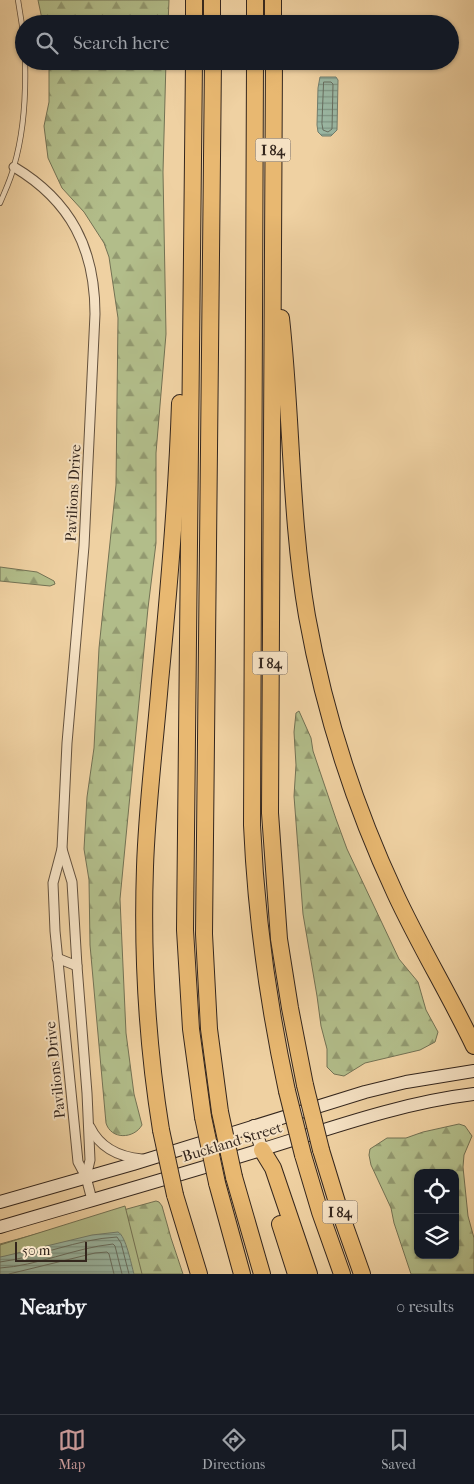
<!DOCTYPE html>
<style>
body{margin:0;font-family:"IM FELL French Canon",serif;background:#242831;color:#f1f3f6}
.controls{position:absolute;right:15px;bottom:15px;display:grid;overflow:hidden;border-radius:10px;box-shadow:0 1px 4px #0004}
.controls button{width:45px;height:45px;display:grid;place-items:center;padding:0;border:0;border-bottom:1px solid #363941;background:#171b24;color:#f1f3f6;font:25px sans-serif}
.scale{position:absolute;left:15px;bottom:12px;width:72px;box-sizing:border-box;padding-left:5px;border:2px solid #34261d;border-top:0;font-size:14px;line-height:18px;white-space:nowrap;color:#34261d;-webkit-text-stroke:4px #f5e1c3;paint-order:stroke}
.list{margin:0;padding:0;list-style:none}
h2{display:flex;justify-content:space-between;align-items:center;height:65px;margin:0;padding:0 20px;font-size:21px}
h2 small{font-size:16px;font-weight:400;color:#9ea1a6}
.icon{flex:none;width:28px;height:28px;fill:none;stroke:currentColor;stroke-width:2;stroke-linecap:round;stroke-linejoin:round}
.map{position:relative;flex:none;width:474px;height:1274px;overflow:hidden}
.search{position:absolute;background:#171b24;box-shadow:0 1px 4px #0004;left:15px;right:15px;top:15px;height:55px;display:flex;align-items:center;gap:12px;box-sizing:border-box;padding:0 18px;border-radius:28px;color:#9ea1a6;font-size:19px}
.sheet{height:140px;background:#171b24}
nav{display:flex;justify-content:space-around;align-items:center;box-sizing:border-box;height:70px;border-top:1px solid #363941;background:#171b24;font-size:14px;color:#9ea1a6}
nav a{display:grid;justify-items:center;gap:2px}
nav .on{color:#c59692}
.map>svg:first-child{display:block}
.forest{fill:url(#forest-firs);stroke:#737254;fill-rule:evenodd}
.park{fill:#b2bd8a;stroke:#737254}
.water{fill:url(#water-rules);stroke:#717d6d}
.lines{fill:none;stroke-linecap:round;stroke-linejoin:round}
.shore{stroke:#676e60;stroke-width:1}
.service-casing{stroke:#63513e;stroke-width:6}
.minor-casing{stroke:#63513e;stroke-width:11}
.secondary-casing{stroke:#34261d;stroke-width:14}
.motorway-casing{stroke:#34261d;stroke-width:18}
.service{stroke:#f5e1c3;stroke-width:4.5}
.minor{stroke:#f5e1c3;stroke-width:9}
.secondary{stroke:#f5e1c3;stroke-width:12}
.motorway{stroke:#e8b871;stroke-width:16}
.motorway-bridge-casing{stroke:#34261d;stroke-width:18;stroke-linecap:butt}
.motorway-bridge{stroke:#e8b871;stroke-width:16}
.labels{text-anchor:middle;stroke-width:4;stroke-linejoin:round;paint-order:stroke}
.shield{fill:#f5e1c3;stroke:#6e5e4f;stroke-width:1}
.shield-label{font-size:14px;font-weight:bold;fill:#34261d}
.street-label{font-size:15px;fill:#34261d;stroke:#f5e1c3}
</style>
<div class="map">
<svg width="474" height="1274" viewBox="0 0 474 1274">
<defs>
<pattern id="forest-firs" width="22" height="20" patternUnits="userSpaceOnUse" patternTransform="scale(1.25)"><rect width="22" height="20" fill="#b2bd8a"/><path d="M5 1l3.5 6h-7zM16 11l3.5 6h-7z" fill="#929970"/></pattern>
<pattern id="water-rules" width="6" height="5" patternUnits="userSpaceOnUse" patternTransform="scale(1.25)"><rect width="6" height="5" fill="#9ab7a3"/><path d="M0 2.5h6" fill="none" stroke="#7e9584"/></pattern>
</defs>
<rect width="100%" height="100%" fill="#efd1a2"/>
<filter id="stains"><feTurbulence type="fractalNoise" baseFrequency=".004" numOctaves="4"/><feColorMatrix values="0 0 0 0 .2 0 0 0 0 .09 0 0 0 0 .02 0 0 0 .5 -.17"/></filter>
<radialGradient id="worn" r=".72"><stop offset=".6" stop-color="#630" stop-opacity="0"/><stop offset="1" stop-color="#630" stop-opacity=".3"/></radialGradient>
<g class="forest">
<polygon points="38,0 169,0 168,24 43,24"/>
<path d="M 49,61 L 166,61 L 163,172 L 166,334 L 156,453 L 156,543 L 148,608 L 120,899 L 126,1033 L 134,1094 L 142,1125 C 134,1139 111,1140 106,1123 L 90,945 L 89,880 L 84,849 L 87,797 L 94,748 L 99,648 L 116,485 L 118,318 L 109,257 L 104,243 L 84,212 L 62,188 L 48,158 L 44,126 L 49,102 Z"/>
<polygon points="0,567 37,572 54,581 55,584 50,586 0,581"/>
<polygon points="299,711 311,738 313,751 336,819 347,849 399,959 418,982 426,1010 438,1032 435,1042 420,1050 365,1063 344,1076 334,1074 327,1067 327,1049 321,1026 317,996 303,914 294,796 296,765 294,732 296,713"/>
<path d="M 459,1124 L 465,1126 L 472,1136 L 464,1155 L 463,1167 L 468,1216 L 474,1238 L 474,1274 L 411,1274 L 394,1223 L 391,1208 L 371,1165 L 369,1155 L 370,1149 L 387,1138 L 406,1138 L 423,1132 ZM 418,1173 L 455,1173 L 455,1255 L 418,1255 Z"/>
<polygon points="156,1201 159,1202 162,1206 171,1238 183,1274 134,1274 0,1257 0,1244"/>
</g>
<polygon class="park" points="125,1206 142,1274 0,1274 0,1245"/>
<g class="water">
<polygon points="320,77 336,77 338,80 337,130 331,136 322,136 318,132 317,125 318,88"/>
<path d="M 118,1232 C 126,1236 131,1264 134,1274 L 0,1274 L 0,1257 L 5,1256 L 92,1235 Z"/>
</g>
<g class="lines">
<g class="shore">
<polygon points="324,82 331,82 333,84 332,129 328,132 323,130 322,124"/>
<path d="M 0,1262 C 39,1257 77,1239 117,1237 L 121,1243 L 129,1274"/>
<path d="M 0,1268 C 37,1266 74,1248 113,1244 L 115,1246 L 122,1274"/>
<polyline points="9,1274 95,1253 107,1252 109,1254 114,1274"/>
</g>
<g class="service-casing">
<g id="service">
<polyline points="18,0 24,38"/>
<path d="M 0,203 C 5,191 11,179 14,166 C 24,132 26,97 25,61"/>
</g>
</g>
<g class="minor-casing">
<g id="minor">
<path d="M 14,167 C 71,201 95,249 95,314 L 84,546 L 67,743 L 62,849 L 53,883 L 55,931 L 78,1162 L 86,1177 L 92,1200"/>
<polyline points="62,849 72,882 77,966 87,1093 90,1160 86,1177"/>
<polyline points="57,958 77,966"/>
<path d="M 90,1127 C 100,1148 120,1157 142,1159"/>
</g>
</g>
<g class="secondary-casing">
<g id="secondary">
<polyline points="254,1126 262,1150"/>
<polyline points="0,1202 133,1164 365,1092 406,1082 474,1071"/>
<path d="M 0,1227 C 85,1202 170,1178 254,1152 C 326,1130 399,1103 474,1094"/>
</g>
</g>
<g class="motorway-casing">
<g id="motorway">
<polyline points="194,0 194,24"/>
<polyline points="212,0 212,24"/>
<polyline points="255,0 255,24"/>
<polyline points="273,0 273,24"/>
<polyline points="194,61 185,930 191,1029 203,1117"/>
<polyline points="213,61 204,934 209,1029 220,1112"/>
<path d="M 255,61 L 252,825 C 256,915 268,1003 287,1091"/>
<polyline points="274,61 270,813 279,939 290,1008 305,1085"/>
<path d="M 281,318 C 292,417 290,517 307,616 C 324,711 354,805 395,893 C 419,945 449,994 474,1046"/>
<path d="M 161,1130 C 147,1043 142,955 145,867 C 147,805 155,744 160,682 C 169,589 177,496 180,403"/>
<polyline points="262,1150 273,1168 309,1274"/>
<polyline points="321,1150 340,1212 362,1274"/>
<polyline points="303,1155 320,1212 342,1274"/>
<polyline points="234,1177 262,1274"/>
<polyline points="217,1183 242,1274"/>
<polyline points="175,1195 199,1274"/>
<polyline points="280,1224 296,1274"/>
</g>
</g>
<use href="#service" class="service"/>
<use href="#minor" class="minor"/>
<use href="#secondary" class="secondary"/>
<use href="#motorway" class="motorway"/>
<g class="motorway-bridge-casing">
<g id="motorway-bridge">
<polyline points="305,1085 321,1150"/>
<polyline points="287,1091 303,1155"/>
<polyline points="220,1112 234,1177"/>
<polyline points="203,1117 217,1183"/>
<polyline points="161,1130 175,1195"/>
</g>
</g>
<use href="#motorway-bridge" class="motorway-bridge"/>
</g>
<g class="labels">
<g class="shield">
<rect x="255.5" y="138.5" width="35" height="23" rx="4"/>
<rect x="252.5" y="651.5" width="35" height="23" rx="4"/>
<rect x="322.5" y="1200.5" width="35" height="23" rx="4"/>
</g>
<g class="shield-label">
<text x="273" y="155">I 84</text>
<text x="270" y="668">I 84</text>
<text x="340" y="1217">I 84</text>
</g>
<g class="street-label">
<text transform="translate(73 493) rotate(-87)" y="5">Pavilions Drive</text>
<text transform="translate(55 1070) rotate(-96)" y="5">Pavilions Drive</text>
<text transform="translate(232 1142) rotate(-17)" y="5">Buckland Street</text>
</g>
</g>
<rect width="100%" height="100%" filter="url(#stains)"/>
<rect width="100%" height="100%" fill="url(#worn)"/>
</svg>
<div class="controls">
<button><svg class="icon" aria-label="locate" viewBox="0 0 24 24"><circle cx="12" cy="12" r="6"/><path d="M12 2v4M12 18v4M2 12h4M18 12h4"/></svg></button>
<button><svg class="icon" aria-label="layers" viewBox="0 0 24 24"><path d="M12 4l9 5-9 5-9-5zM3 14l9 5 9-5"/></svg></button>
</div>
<div class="scale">50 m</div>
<div class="search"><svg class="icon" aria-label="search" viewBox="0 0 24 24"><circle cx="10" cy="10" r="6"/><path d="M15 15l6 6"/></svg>Search here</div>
</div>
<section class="sheet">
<h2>Nearby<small>0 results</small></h2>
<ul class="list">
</ul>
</section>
<nav>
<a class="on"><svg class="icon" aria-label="map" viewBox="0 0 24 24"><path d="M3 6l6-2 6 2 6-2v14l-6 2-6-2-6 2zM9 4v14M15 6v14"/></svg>Map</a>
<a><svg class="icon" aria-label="directions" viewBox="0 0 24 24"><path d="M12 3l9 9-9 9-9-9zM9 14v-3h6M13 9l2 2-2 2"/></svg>Directions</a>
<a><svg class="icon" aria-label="saved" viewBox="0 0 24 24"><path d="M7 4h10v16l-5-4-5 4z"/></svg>Saved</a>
</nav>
